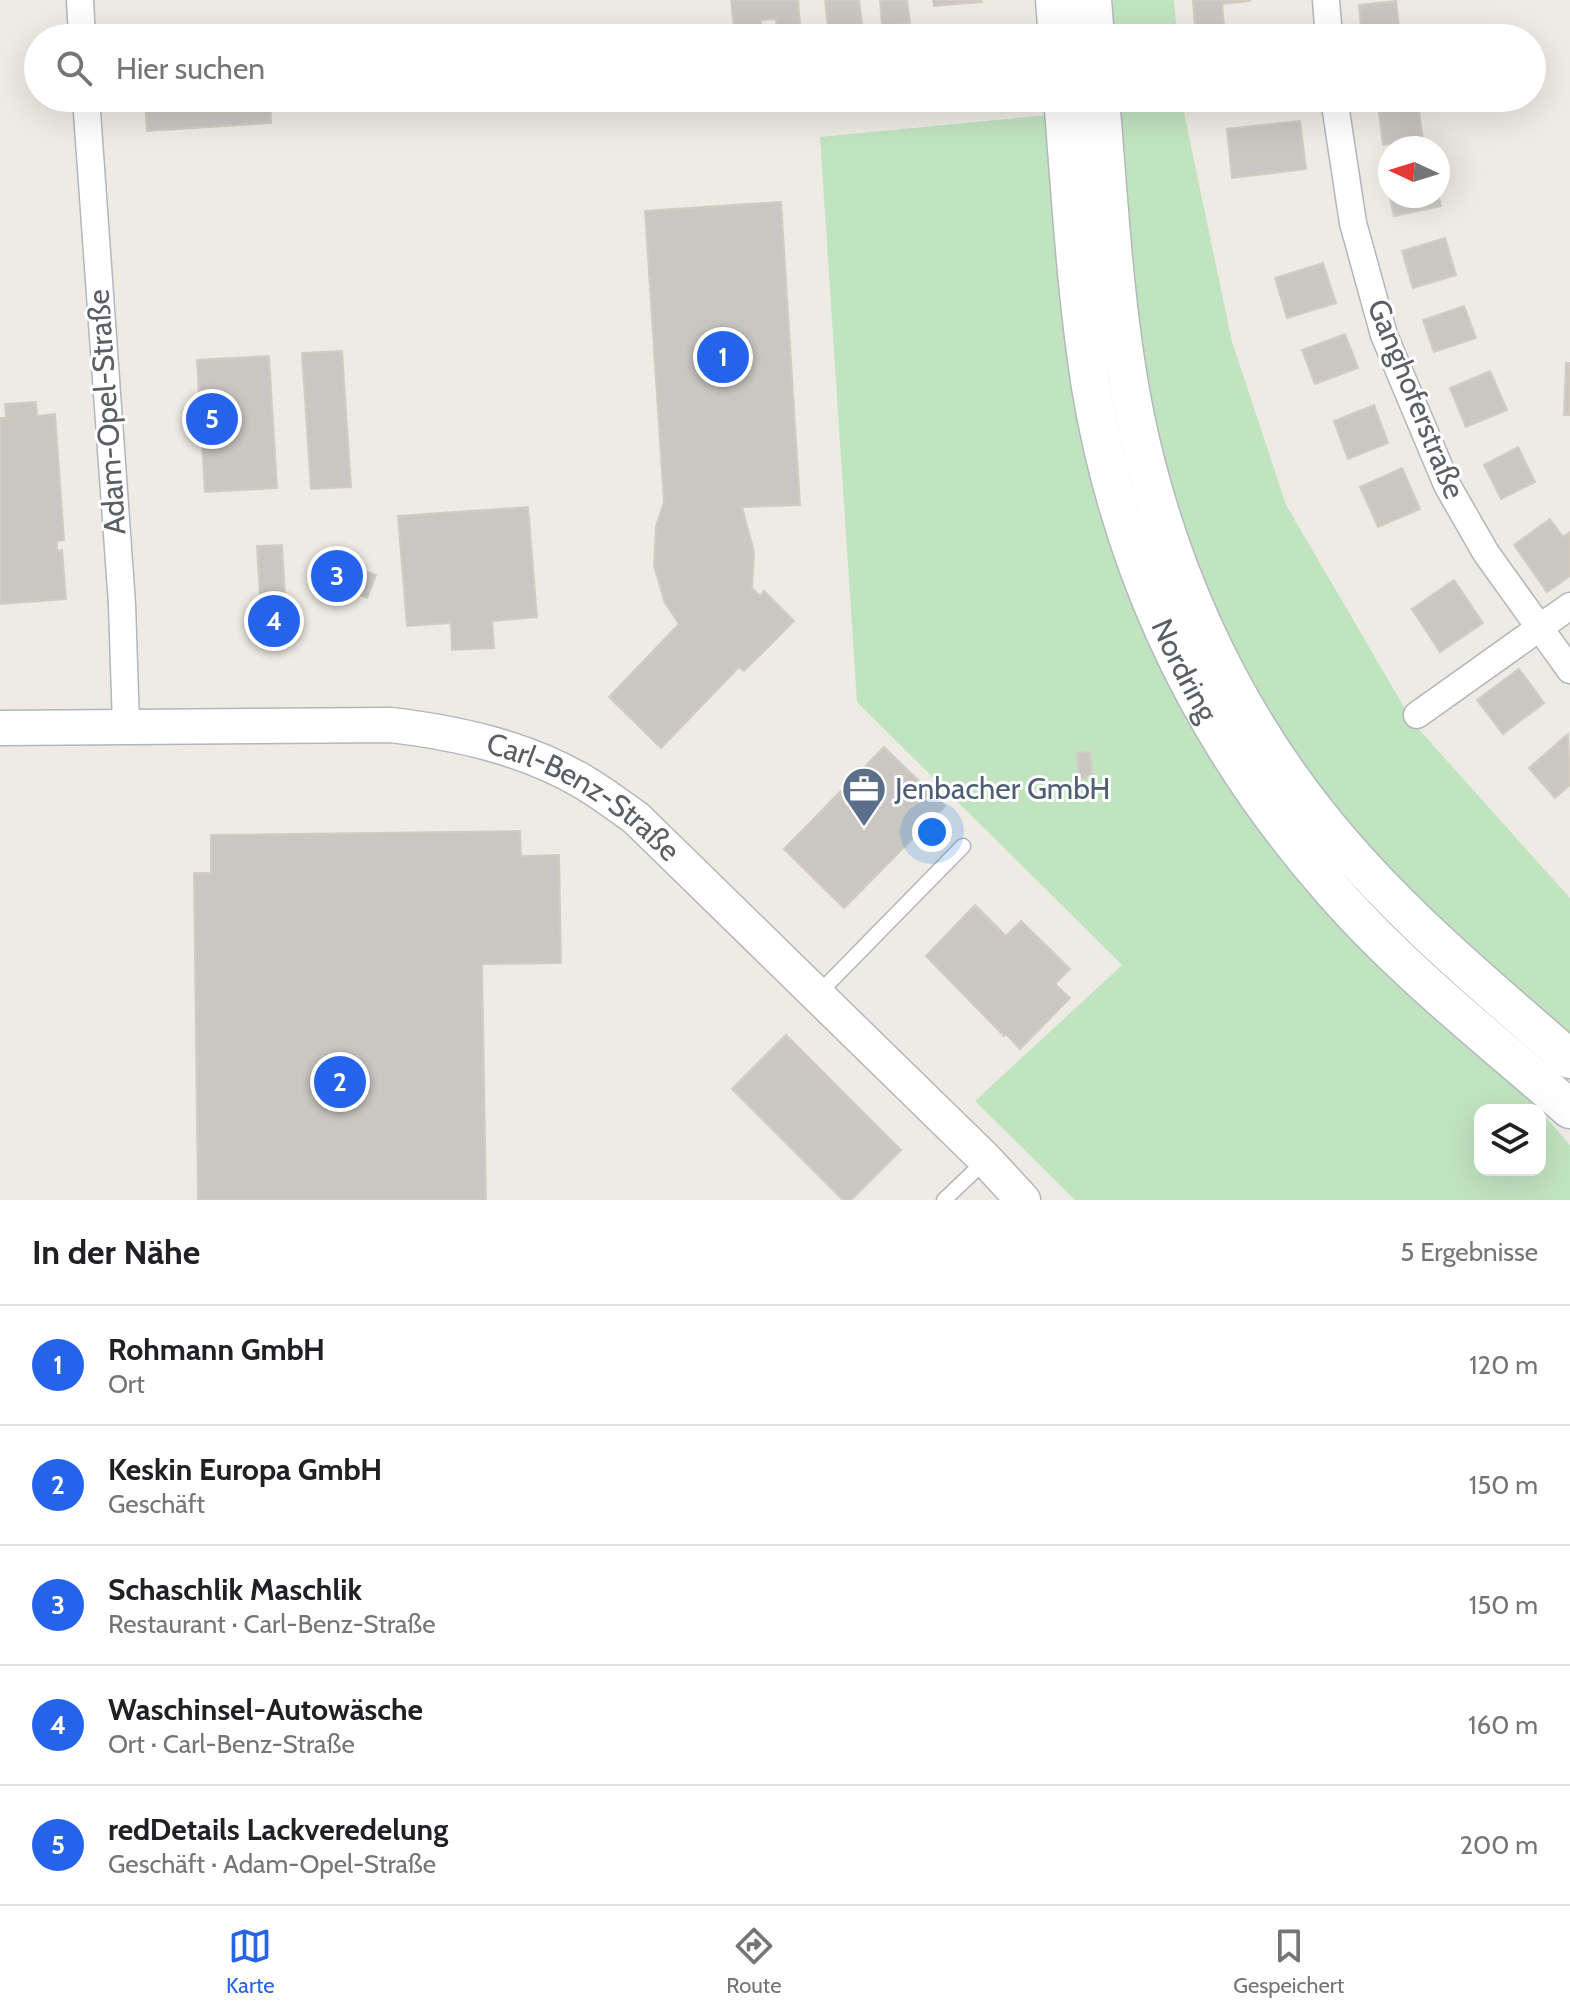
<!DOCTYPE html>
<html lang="de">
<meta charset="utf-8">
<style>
body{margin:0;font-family:Cabin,sans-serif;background:#f6f6f6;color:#202124}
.controls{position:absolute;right:24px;bottom:24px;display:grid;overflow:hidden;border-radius:16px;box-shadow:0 8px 32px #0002}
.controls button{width:72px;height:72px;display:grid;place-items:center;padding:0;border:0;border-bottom:2px solid #e0e0e0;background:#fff;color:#202124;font:40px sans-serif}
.compass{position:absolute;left:1378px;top:136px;width:72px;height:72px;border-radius:50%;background:#fff;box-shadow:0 8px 32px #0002;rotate:274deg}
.you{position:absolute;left:932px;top:832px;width:28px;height:28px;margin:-20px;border:6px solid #fff;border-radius:50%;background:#1a73e8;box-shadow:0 0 0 12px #1a73e833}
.badge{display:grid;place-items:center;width:52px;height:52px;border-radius:50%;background:#2563eb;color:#fff;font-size:26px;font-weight:700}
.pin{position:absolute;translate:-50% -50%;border:4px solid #fff;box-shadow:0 2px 8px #0006}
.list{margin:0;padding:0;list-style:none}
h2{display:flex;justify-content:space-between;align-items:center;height:104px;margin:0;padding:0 32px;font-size:34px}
h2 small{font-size:26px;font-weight:400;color:#757577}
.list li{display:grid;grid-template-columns:52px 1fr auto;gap:24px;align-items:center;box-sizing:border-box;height:120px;padding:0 32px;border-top:2px solid #e0e0e0}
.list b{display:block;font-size:30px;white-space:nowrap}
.list p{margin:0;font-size:26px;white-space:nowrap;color:#757577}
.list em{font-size:26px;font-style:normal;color:#757577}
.icon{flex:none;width:44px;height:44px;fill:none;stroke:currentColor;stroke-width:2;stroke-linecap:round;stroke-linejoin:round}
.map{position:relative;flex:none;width:1570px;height:1200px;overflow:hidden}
.search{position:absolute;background:#fff;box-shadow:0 8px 32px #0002;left:24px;right:24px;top:24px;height:88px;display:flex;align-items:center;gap:20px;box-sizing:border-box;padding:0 28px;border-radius:44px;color:#757577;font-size:30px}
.sheet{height:704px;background:#fff}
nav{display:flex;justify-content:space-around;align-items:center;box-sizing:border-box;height:112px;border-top:2px solid #e0e0e0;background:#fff;font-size:22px;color:#757577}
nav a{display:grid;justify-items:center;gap:4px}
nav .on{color:#2563eb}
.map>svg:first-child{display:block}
.green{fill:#c1e4c0}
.building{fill:#cac7c2;stroke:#d2ccc1;stroke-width:2}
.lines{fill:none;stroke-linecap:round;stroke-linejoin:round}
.service-casing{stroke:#b3b6ba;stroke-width:17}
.minor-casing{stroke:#b3b6ba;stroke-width:29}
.tertiary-casing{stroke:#b3b6ba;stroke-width:37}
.secondary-casing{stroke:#b4b8bd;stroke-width:41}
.service{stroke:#fff;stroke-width:14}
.minor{stroke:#fff;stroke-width:26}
.tertiary{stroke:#fff;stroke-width:34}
.secondary{stroke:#fff;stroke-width:38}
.labels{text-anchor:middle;stroke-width:6;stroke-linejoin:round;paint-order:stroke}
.street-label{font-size:30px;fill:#5b5f63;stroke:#fff}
.service-label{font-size:30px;fill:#4e5e75;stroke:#fff;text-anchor:start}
</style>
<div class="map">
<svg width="1570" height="1200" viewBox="0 0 1570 1200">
<rect width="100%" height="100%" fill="#edebe3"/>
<g class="green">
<polygon points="1107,0 1174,0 1177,38 1110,38"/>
<polygon points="1115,98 1181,98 1232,342 1286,505 1414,724 1570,898 1570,1040 1402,888 1332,807 1273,727 1232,656 1168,491 1136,334"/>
<polygon points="1048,115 1175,690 1539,1110 1480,1110 1480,1170 1540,1170 1540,1111 1570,1145 1570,1200 1075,1200 975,1101 1122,965 857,702 820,137"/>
</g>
<g class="building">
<polygon points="731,0 798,0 801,38 777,38 776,19 761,20 762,35 735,38"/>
<polygon points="825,0 859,0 862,24 828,27"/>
<polygon points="880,0 907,0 910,23 882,26"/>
<polygon points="933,0 981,0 982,2 934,6"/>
<polygon points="1193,0 1250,0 1250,1 1222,4 1224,26 1195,28"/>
<polygon points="1396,1 1400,35 1405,34 1406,38 1362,38 1359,5"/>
<polygon points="145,98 270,98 271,123 147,131"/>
<polygon points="1377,98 1417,98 1423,140 1383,145"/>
<polygon points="1300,121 1306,169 1232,178 1227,129"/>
<polygon points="1390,180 1390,196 1438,194 1441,206 1394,216 1386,181"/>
<polygon points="781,202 800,505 742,507 754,552 752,588 760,596 764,591 794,621 744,671 739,667 661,748 609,697 679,624 665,603 654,566 656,527 664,502 645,211"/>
<polygon points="1445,238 1456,275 1413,288 1402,251"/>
<polygon points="1323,263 1336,303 1287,318 1275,278"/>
<polygon points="1464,306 1476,338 1434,352 1423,320"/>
<polygon points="1345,334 1358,368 1315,384 1302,350"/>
<polygon points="342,351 351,487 311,489 302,353"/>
<polygon points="269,356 277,488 205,492 197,360"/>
<polygon points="1566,363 1570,363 1570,415 1564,415"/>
<polygon points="1490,371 1507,410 1466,427 1450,388"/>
<polygon points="36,402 37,416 55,414 64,540 57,541 57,551 62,550 66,599 0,604 0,418 6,418 5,404"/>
<polygon points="1374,405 1388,443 1348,459 1334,421"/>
<polygon points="1518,447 1535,482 1501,499 1484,465"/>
<polygon points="1402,468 1420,509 1378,527 1360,487"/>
<polygon points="528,507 537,617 492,621 494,648 452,650 451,623 407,626 398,516"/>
<polygon points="1550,519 1563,537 1570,532 1570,576 1547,592 1514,545"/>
<polygon points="282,545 288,647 263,648 257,546"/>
<polygon points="348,564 349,585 327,587 325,566"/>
<polygon points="357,568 376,575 367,598 349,590"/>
<polygon points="1454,580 1483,623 1440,652 1412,609"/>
<polygon points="1519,669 1544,703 1503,734 1477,700"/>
<polygon points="1568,734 1570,785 1555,798 1529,768"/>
<polygon points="884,747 945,806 844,908 784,849"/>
<polygon points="1090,752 1092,777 1079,778 1077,753"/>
<polygon points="520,831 521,856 559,855 561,963 482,964 486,1200 198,1200 194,873 211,873 211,835"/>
<polygon points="975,905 1006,936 1021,921 1070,969 1055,984 1070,998 1020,1049 1006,1034 1004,1036 926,956"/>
<polygon points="786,1035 901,1150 851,1200 843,1200 732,1089"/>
</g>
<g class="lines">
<g class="service-casing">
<g id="service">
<polyline points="818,994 963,846"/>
<polyline points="944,1200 986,1160"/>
</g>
</g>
<g class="minor-casing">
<g id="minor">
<polyline points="80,0 82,38"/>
<polyline points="1326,0 1329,38"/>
<polyline points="86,98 122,604 126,726"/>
<polyline points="1334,98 1353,223 1384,335 1447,485 1486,553 1570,670"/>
<polyline points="1417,715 1570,606"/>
</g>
</g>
<g class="tertiary-casing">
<g id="tertiary">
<path id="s1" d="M 0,728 L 391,725 C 457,733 522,747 580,780 C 599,791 618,805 636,818 L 986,1160 L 1023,1200"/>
</g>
</g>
<g class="secondary-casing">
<g id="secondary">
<polyline points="1055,0 1058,38"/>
<polyline points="1092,0 1095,38"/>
<path id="s2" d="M 1063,98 C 1071,194 1076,291 1091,387 C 1123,578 1206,747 1334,892 C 1402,970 1492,1041 1570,1109"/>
<path d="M 1100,98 C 1109,204 1114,312 1135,417 C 1165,561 1226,700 1318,815 C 1390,906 1482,983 1570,1059"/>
</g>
</g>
<use href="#service" class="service"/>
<use href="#minor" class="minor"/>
<use href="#tertiary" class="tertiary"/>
<use href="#secondary" class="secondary"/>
</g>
<defs>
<g id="office-pin" transform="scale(2.3)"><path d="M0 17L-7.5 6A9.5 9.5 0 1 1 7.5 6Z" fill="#5c6f8a" stroke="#fff"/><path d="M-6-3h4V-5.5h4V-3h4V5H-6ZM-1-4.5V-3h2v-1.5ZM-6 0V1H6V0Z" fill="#fff"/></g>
</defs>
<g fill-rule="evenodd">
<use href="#office-pin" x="864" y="789"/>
</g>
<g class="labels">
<g class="street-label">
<text transform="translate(1416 399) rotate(68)" y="10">Ganghoferstraße</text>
<text transform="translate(107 412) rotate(-94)" y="10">Adam-Opel-Straße</text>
<text dy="10" stroke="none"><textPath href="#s2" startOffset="590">Nordring</textPath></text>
<text dy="10" stroke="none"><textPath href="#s1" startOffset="600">Carl-Benz-Straße</textPath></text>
</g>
<g class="service-label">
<text x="895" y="799">Jenbacher GmbH</text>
</g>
</g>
</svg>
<div class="controls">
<button><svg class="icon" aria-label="layers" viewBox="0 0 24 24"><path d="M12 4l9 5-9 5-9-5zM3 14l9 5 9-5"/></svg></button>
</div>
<svg class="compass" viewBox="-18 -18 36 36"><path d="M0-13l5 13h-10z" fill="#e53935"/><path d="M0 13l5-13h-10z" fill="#757577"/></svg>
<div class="you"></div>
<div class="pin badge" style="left:723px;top:357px">1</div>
<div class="pin badge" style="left:340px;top:1082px">2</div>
<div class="pin badge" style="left:337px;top:576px">3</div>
<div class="pin badge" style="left:274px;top:621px">4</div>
<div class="pin badge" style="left:212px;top:419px">5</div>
<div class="search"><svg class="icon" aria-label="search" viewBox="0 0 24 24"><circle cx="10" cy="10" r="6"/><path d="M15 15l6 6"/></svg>Hier suchen</div>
</div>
<section class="sheet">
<h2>In der Nähe<small>5 Ergebnisse</small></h2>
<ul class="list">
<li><span class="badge">1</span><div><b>Rohmann GmbH</b><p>Ort</p></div><em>120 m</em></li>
<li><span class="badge">2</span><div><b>Keskin Europa GmbH</b><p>Geschäft</p></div><em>150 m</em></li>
<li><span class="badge">3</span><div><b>Schaschlik Maschlik</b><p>Restaurant · Carl-Benz-Straße</p></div><em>150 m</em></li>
<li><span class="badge">4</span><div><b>Waschinsel-Autowäsche</b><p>Ort · Carl-Benz-Straße</p></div><em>160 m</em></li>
<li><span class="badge">5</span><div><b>redDetails Lackveredelung</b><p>Geschäft · Adam-Opel-Straße</p></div><em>200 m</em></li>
</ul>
</section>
<nav>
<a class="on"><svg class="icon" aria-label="map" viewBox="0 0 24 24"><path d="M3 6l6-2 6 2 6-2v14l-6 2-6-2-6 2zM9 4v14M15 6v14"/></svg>Karte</a>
<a><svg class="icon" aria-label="directions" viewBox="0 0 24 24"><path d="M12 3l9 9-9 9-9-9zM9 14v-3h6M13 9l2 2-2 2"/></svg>Route</a>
<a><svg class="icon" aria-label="saved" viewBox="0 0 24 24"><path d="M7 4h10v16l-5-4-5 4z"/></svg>Gespeichert</a>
</nav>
